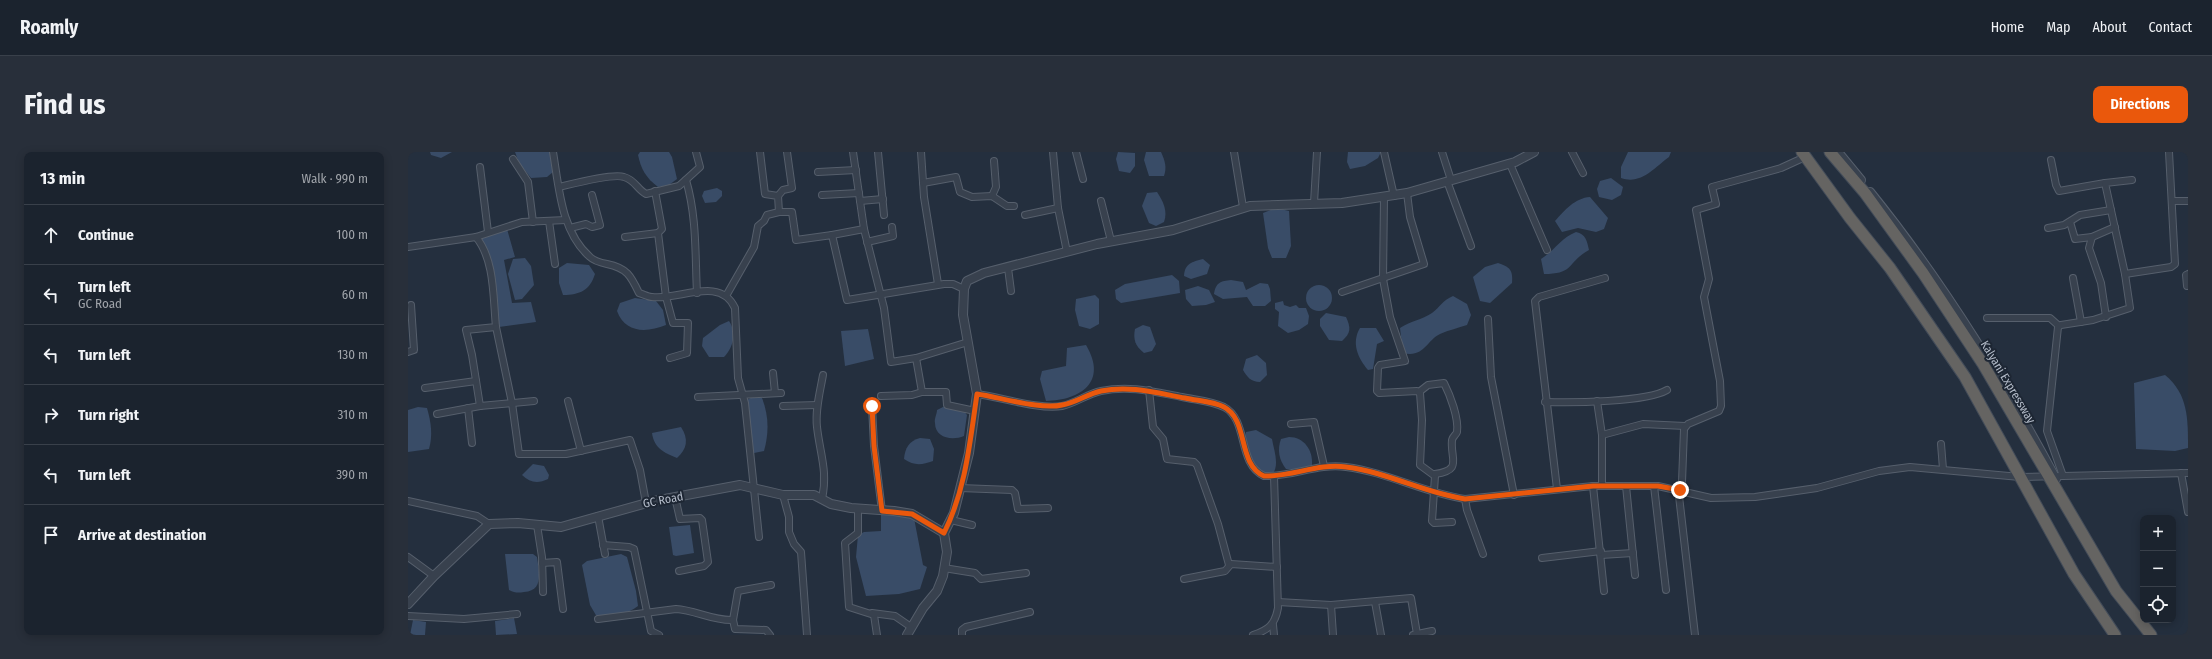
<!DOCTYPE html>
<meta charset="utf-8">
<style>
body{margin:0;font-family:"Fira Sans Condensed",sans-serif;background:#282f3a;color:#f1f3f6}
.controls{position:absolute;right:12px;bottom:12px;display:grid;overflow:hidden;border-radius:8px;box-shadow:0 2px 10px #0003}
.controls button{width:36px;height:36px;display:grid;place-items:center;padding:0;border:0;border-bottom:1px solid #39404a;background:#1b232e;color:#f1f3f6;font:20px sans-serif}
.stop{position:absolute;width:12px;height:12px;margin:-9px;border:3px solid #ea580c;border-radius:50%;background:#fff}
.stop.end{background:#ea580c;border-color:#fff;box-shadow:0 1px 4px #0008}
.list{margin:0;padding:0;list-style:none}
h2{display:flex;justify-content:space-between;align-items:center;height:52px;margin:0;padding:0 16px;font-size:17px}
h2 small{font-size:13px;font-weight:400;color:#a0a4aa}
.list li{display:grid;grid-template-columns:26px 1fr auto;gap:12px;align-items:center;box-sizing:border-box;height:60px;padding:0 16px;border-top:1px solid #39404a}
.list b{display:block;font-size:15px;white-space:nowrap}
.list p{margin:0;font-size:13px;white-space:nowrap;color:#a0a4aa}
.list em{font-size:13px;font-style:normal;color:#a0a4aa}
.icon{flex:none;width:22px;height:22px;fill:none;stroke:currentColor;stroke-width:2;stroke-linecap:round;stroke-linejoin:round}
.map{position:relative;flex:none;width:1780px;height:483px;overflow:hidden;border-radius:8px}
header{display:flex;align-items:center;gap:24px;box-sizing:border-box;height:56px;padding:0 20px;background:#1b232e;border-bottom:1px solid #39404a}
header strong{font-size:19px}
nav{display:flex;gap:22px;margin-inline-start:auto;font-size:14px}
.intro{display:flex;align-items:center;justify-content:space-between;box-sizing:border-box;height:96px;padding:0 24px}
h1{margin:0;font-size:28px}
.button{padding:10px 18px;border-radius:8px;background:#ea580c;color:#fff;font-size:14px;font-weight:700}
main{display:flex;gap:24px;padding:0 24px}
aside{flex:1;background:#1b232e;border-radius:8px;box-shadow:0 2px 10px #0003}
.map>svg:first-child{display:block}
.water{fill:#394c67}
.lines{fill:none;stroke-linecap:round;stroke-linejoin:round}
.minor-casing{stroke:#565f6c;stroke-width:8}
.tertiary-casing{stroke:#565f6c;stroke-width:10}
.trunk-casing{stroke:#434c59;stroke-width:13}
.minor{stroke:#38414e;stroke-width:6}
.tertiary{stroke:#38414e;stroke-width:8}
.trunk{stroke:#656462;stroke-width:11}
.route{stroke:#ea580c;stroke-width:5}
.labels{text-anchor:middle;stroke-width:4;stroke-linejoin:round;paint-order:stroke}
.street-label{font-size:12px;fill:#b4bcc9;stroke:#1d2633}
</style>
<header>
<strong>Roamly</strong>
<nav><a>Home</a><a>Map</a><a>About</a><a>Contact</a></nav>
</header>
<div class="intro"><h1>Find us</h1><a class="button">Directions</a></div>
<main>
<aside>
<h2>13 min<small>Walk · 990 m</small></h2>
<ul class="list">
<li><svg class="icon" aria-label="ahead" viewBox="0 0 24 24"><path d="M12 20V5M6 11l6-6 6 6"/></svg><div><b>Continue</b></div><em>100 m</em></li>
<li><svg class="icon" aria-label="left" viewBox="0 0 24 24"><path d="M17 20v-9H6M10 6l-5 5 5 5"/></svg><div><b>Turn left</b><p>GC Road</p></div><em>60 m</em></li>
<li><svg class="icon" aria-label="left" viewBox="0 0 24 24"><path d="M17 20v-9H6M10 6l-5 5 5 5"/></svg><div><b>Turn left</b></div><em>130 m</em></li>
<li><svg class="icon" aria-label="right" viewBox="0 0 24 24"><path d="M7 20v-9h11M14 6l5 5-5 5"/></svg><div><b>Turn right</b></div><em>310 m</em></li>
<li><svg class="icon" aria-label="left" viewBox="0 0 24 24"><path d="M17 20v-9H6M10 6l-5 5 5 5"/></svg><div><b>Turn left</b></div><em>390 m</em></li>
<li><svg class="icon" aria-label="arrive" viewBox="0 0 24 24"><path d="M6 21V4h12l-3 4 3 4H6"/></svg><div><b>Arrive at destination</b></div></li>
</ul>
</aside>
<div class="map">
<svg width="1780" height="483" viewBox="0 0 1780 483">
<rect width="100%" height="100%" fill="#242f3e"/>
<g class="water">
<polygon points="22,0 44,0 33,6 23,3"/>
<polygon points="107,0 142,0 145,20 139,25 123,26 111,11"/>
<path d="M 232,0 L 261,0 L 264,5 L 269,27 L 261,33 L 250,35 C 238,26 233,17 230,3 Z"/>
<polygon points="710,0 727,1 727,14 722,21 711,19 708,7"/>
<path d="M 738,0 L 753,0 C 757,9 759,15 756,24 L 741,24 L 736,8 Z"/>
<polygon points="940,0 973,0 970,6 957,14 942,17 939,10"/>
<path d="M 1220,0 L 1263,0 L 1261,5 C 1246,16 1233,33 1213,26 L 1213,15 Z"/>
<polygon points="1203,26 1215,35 1213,43 1204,48 1191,45 1189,37 1192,29"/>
<polygon points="309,36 314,39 314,44 308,50 297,51 294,44 296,39"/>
<path d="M 749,40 C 755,49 760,59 756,70 L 748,74 L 741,71 L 734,54 L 739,41 Z"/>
<path d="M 1182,45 L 1200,66 L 1196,77 L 1188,80 L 1170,76 L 1154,80 L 1147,69 C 1157,58 1167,46 1182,45 Z"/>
<polygon points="868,56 881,59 883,94 878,106 864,106 860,96 855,61"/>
<polygon points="99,77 107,105 96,108 104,151 123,150 128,170 91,175 83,116 71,86"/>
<path d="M 1168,80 C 1178,82 1179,89 1181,98 C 1158,111 1167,122 1136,122 L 1133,107 C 1146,99 1153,86 1168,80 Z"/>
<polygon points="117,106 123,114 126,133 114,147 107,148 100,122 105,107"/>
<path d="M 795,107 L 802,113 L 799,122 L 783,127 L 776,124 C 777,111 784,110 795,107 Z"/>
<path d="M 159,111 L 181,113 L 187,122 C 182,138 172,143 155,143 L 151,131 L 151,116 Z"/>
<path d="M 1090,111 C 1102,115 1105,118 1104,131 L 1082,151 L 1072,149 L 1065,125 L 1077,115 Z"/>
<polygon points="764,123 771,129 772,141 713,151 708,147 707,138 717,132"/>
<path d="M 823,128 L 835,130 L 838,138 L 852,131 L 860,132 L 862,137 L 863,149 L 857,154 L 845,154 L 839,145 L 815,147 L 806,142 C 808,130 813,129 823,128 Z"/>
<circle cx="911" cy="146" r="13"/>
<polygon points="790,134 801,138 807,150 798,153 784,154 778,147 777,138"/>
<polygon points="687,143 691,147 691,172 682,177 671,174 667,158 668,147"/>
<path d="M 1045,144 L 1059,152 L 1063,163 L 1059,173 C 1050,176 1041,178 1032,182 C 1018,189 1016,206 995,201 L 992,176 C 1002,169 1014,168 1024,161 C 1032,155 1035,148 1045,144 Z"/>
<path d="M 227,146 L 248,149 L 255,158 L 258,173 C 238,181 217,181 209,159 L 212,151 Z"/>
<polygon points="875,149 876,153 882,155 888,153 891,156 898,156 901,164 900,172 891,178 880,181 870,174 871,160 867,157 867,151"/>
<path d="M 918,161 L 938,165 C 943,176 943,181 934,189 L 921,188 L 912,174 L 912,167 Z"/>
<path d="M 321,169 C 329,181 325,196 316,205 L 301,205 L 294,194 L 295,186 L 312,173 Z"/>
<path d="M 735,173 L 742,175 L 748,192 L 744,199 L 736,201 C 727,194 725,187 727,177 Z"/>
<path d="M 952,176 L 968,176 L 976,189 L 969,192 L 965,217 L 960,218 C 950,206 943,191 952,176 Z"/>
<polygon points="460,177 466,207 437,214 433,179"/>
<path d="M 678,193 C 700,230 673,248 638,249 L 632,227 L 634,219 L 658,214 L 659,196 Z"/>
<path d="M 849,203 L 858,211 L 859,223 L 852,230 C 843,230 839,225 835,218 L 838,207 Z"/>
<path d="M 1757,223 C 1780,242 1780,266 1780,296 L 1767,299 L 1728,297 L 1726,231 Z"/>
<path d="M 346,244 L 354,246 C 361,264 361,281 356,299 L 346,301 L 341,287 L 339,248 Z"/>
<path d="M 10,255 L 19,256 C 23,270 25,283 21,297 L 0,300 L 0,258 Z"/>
<path d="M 535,255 L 555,258 L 559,263 L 556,284 C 544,289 527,286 527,271 C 526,267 529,262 529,258 Z"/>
<path d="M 273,275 C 281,287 279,297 269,306 C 256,301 246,296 244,281 Z"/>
<path d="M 848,278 L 864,287 C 866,299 872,313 864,323 L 853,322 C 844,309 833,296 838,280 Z"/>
<path d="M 881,285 C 896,285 905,298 904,313 L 892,317 L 878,317 C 871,308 869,298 873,287 Z"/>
<path d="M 512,286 L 522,287 L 526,297 L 525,309 C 514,313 506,314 496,307 C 497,296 501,289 512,286 Z"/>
<path d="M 125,312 L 136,314 L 141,323 L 140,327 C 130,332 122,331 114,323 Z"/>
<polygon points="477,361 506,366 515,413 519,415 512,437 491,442 458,444 448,405 450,383 456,380 473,379 473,363"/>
<polygon points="282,373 286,401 268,404 265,403 261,375"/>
<path d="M 97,402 L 125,402 L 129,405 C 131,420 136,439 116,440 C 110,441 107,441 101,438 Z"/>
<path d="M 213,402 L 219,405 L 228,439 L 230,454 C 219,463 202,465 189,465 L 182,453 L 174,413 L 179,409 Z"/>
<polygon points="106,466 109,482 88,483 87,469"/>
<polygon points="5,468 18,470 17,483 2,483"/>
</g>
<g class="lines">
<g class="minor-casing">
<g id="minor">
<path d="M 145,0 C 151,35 153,80 182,105 C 186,109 194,111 199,112 C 219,116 223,124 231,141 C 235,142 240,145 244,145 C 270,149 312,123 327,156 L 330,226 L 337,251 L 351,385"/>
<polyline points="352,0 357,42 370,44 371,60 384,60 388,88 424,83 439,148 536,132 545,132 556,137"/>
<polyline points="445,0 456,77 476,156 483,210 508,206 514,240 538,240 539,253 567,259"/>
<polyline points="470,0 476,63"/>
<polyline points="513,0 516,45 530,132"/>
<polyline points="645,0 650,56 659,100"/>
<polyline points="668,0 675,27"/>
<polyline points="826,0 835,55"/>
<polyline points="976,0 986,44"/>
<polyline points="1034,0 1043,28"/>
<polyline points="1164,0 1175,21"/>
<polyline points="105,7 120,30 125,70"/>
<polyline points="1643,8 1648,33 1651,39 1697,31"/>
<polyline points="1102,12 1139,98"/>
<polyline points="72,15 80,80"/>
<polyline points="410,20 448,18"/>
<path d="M 278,28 C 289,65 287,103 289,141"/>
<polyline points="1039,29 1063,94"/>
<polyline points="515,31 548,25 552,40 564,45 584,44 599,54 606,54"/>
<path d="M 151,35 C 164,32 205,21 216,25 C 227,28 229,37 238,42 L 271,34 L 292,15 L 288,0"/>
<polyline points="247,39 254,77 250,81 258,145 265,171 280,171 279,201 262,206"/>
<polyline points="414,43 451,41"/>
<polyline points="370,44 375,38 384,36 379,0"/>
<polyline points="584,44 588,35 586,9"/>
<polyline points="976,46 975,127 982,165 997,209 972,213 970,216 969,239 971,241 1009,239 1012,241 1014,268 1012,313 1027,324 1024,369 1026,371 1044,370"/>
<polyline points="452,49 475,47"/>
<polyline points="693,49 703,89"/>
<polyline points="1764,49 1780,49"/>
<polyline points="906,51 909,0"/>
<polyline points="617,63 650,56"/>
<polyline points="141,69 147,112"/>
<polyline points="1662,70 1667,87 1684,85 1707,75"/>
<polyline points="162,76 178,72 184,75 192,73 184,43"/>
<polyline points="1640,76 1656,73 1672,63 1703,58"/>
<polyline points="424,83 456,77"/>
<path d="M 68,85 C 87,108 85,146 88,175 L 58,178 L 64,203 L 72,254"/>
<polyline points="217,85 250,81"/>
<polyline points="1684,85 1681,96 1693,131 1698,165"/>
<polyline points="459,90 485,84 484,75"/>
<polyline points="0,95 68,85 114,70 158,68"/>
<polyline points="600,116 603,139"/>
<polyline points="1717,122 1763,115 1767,112 1761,0"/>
<polyline points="1665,126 1673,170"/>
<polyline points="1779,134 1778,123 1780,122"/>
<polyline points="934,140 1016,112 1002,65 999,41"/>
<polyline points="318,144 346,95 350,74 356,69 359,63 371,60"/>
<polyline points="1579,166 1642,166 1651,174"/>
<polyline points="1080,167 1083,225 1106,343"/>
<polyline points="88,175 104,251 111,302 158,302 222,288 232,318 238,351"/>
<polyline points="0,200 6,198 3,153"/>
<polyline points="508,206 560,190"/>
<polyline points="365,221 367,241"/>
<polyline points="17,236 68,229"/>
<polyline points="741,238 745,275 755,287 759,307 786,310 789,313 810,372 821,413"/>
<path d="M 1011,240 L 1020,233 L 1036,231 C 1042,243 1051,266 1049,280 C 1048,283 1045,284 1044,288 C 1042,307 1055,318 1027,322"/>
<path d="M 569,242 C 592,245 632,258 654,254 C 668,251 679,242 693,239 C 722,233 747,240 774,245 C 788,248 803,249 816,255 C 841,268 829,312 856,324 C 884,325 910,311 938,315 C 979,320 1016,341 1057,347 L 1185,334 L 1250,334 L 1303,346 L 1347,345 L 1409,336 L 1471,319 L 1502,315 L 1612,325 L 1780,321"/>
<polyline points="473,244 504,243 514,240"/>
<polyline points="290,245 373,241"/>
<polyline points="160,249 173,299"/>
<polyline points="1189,249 1194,283 1194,334"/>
<path d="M 1137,250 C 1163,251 1239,250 1259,238"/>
<polyline points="375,254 409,253"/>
<polyline points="464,254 466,294 474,359"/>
<polyline points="60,256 64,291"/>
<polyline points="29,262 72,254 126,249"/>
<polyline points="883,272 906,270 916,314"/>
<polyline points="1194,283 1235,272 1277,274"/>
<polyline points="1533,292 1535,317"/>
<polyline points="1773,321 1780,360"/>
<polyline points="1655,324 1639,279 1650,175 1653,173 1685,168 1722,156 1717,122 1697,31 1724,28"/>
<polyline points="1185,334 1196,439"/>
<polyline points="1218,334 1227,423"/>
<polyline points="1246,334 1258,438"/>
<polyline points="552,336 604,338 607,341 610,357 640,356"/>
<polyline points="1149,337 1127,149 1131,145 1197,126"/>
<polyline points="375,343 381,365 381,380 386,392 393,400 399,483"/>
<polyline points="267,345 272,367 292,366 294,368 300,410 296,414 271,419"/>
<path d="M 414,347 C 420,319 412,302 409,275 C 407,258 412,240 415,223"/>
<polyline points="1057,347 1059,358 1075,402"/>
<polyline points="0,349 69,364 81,372"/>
<polyline points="450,357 450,381 437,391 441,455 466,463 469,483"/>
<polyline points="190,364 197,402"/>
<polyline points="543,368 564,373"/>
<polyline points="129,373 134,405 135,440"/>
<polyline points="195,393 221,395 226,397 243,479 251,483"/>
<polyline points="1193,403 1225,401"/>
<polyline points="0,405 26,424"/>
<polyline points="1134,406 1193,399"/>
<polyline points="134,411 149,410 155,457"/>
<polyline points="536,416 567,421 573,427 618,421"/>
<polyline points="776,427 817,419 823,412 869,415"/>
<polyline points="870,450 923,453 1003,446 1009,482"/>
<polyline points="967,450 973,483"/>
<polyline points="923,453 925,483"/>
<polyline points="464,461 487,464 503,475"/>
<polyline points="0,464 56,467 109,462"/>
<path d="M 190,467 L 268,457 C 287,458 305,469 325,468 L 330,439 L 363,433"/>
<polyline points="325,468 327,477 358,478 362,483"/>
<polyline points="865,473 866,483"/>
<polyline points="554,483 554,478 558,475 622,460"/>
<path d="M 845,483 C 860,478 867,473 870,456 L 866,324"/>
<polyline points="1005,483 1024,479"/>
<polyline points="1287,483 1271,344 1274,330 1276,277 1280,272 1311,259 1313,254 1312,229 1296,145 1301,127 1288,58 1308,52 1304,35 1373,16 1397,5"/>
</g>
</g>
<g class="tertiary-casing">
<g id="tertiary">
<polyline points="1430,0 1453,28"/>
<path d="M 1462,40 C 1534,129 1594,226 1648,327"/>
<polyline points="0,452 26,424 81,372 110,371 153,375 246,349 332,333 375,343 406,343 423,352 443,356 486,359 504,362 536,381"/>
<polyline points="499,483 515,456 529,439 535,424 539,400 536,381 546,361 561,301 569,242 555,163 556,137 559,129 576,121 689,92 765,78 842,54 934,51 999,41 1107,10 1126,0"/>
</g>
</g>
<g class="trunk-casing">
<g id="trunk">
<polyline points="1394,0 1442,66 1482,116 1557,225 1666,422 1707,483"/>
<polyline points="1422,0 1457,41 1515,121 1575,212 1708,439 1743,483"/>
</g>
</g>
<use href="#minor" class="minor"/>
<use href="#tertiary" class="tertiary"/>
<use href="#trunk" class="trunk"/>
</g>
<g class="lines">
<path class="route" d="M 464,254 L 466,294 L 474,359 L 504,362 L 536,381 C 558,337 562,289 569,242 C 591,245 632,258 654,253 C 668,251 679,242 693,239 C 722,233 749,241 777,246 C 790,249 804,249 816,255 C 841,268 829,312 856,324 C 884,325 910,311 938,315 C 979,320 1016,341 1057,347 L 1185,334 L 1250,334 L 1272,338"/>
</g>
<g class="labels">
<g class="street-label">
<text transform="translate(1600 230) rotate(59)" y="4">Kalyani Expressway</text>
<text transform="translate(255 348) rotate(-11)" y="4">GC Road</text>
</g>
</g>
</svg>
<div class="controls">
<button>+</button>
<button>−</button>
<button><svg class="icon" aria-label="locate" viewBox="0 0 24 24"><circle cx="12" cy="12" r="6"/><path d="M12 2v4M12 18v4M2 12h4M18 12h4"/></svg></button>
</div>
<div class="stop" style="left:464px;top:254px"></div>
<div class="stop end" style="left:1272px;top:338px"></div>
</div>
</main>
